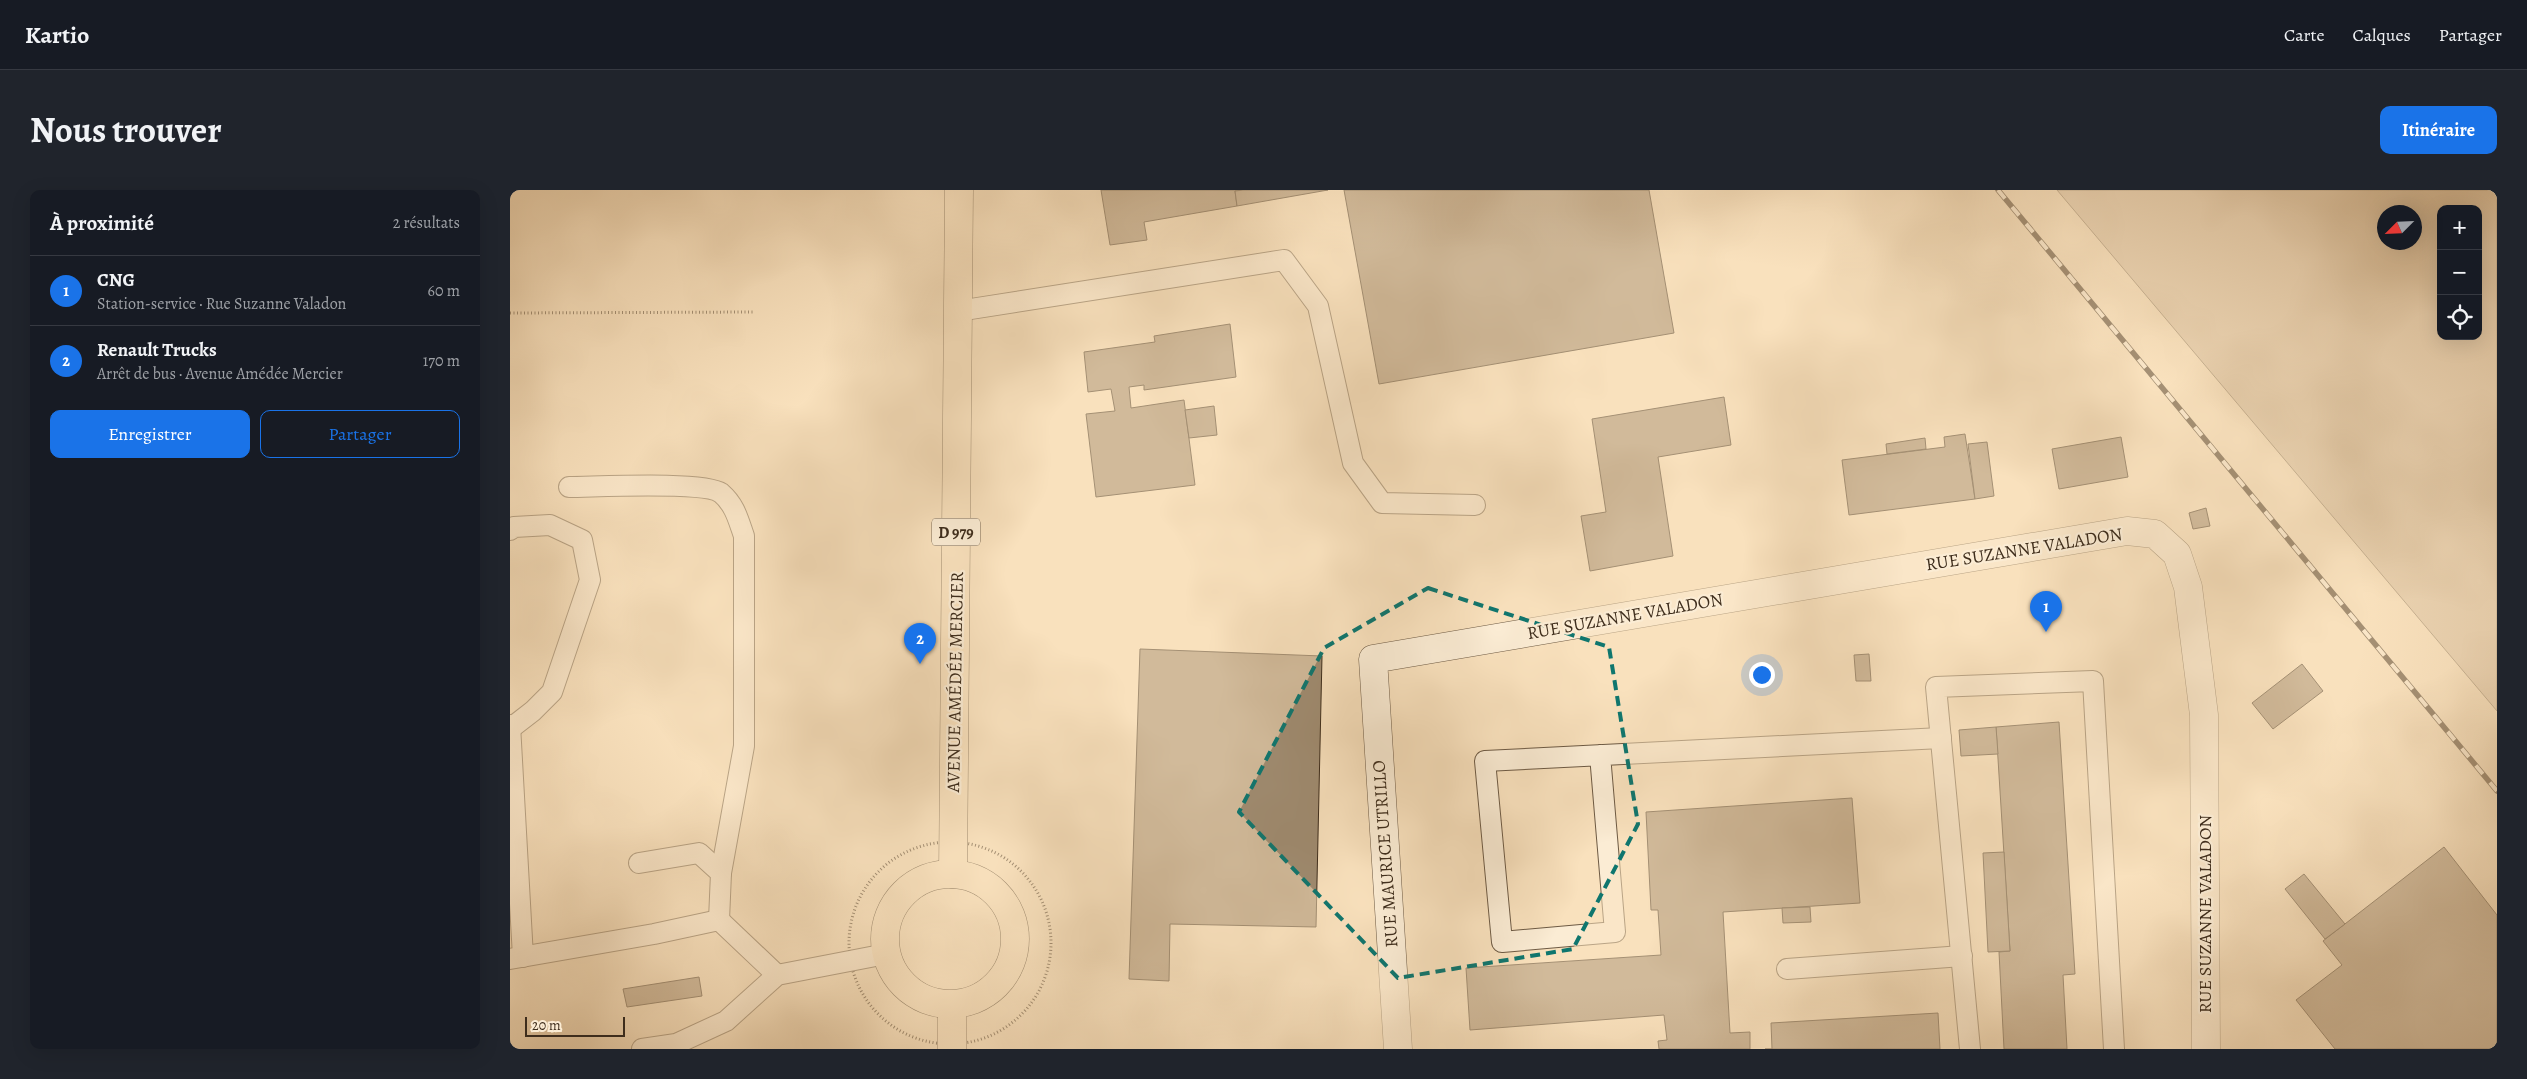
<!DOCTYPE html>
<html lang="fr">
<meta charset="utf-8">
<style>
body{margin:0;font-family:Alegreya,serif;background:#20242c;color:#f1f3f6}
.controls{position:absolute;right:15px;top:15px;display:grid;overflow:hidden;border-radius:10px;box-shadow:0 5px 20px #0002}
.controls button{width:45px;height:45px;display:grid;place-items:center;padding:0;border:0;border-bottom:1px solid #363941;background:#171b24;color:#f1f3f6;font:25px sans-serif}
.compass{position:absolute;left:1867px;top:15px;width:45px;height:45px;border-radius:50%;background:#171b24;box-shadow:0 5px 20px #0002;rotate:246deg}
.scale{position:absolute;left:15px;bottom:12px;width:100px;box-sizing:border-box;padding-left:5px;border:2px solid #3e2d1c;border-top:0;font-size:14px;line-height:18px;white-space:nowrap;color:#3e2d1c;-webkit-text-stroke:4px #fbecd4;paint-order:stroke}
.you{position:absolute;left:1251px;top:484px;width:18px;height:18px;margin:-12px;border:4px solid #fff;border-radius:50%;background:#1a73e8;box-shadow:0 0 0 8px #1a73e833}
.badge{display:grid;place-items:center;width:32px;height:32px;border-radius:50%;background:#1a73e8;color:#fff;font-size:16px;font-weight:700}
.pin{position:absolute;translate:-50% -41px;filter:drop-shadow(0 1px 2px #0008)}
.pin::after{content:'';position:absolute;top:26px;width:18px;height:15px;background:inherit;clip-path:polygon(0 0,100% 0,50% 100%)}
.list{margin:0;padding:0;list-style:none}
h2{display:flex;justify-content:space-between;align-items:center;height:65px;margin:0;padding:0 20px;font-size:21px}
h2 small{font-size:16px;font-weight:400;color:#9ea1a6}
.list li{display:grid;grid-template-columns:32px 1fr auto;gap:15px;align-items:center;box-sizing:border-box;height:70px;padding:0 20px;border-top:1px solid #363941}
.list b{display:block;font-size:19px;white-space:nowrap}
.list p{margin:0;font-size:16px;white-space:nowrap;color:#9ea1a6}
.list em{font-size:16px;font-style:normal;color:#9ea1a6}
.actions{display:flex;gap:10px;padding:15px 20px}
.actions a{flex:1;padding:11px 0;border:1px solid #1a73e8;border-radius:10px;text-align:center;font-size:18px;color:#1a73e8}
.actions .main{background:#1a73e8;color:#fff}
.icon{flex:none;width:28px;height:28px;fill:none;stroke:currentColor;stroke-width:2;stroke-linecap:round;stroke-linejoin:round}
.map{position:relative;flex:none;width:1987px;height:859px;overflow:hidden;border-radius:10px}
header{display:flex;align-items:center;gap:30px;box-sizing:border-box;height:70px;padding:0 25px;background:#171b24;border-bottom:1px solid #363941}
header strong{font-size:24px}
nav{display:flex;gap:28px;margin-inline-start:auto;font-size:18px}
.intro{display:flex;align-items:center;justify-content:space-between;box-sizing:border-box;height:120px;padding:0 30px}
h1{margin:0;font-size:35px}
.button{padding:12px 22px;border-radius:10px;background:#1a73e8;color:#fff;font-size:18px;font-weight:700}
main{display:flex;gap:30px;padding:0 30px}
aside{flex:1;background:#171b24;border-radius:10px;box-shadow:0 5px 20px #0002}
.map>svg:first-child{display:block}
.green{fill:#d9c2a2;stroke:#8c785f;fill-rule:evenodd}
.building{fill:#9f8b70;stroke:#3e2d1c}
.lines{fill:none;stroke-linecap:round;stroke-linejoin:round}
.lane-casing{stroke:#6d5a44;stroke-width:22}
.street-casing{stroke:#6d5a44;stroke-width:29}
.primary-casing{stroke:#3e2d1c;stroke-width:29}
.path{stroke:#3e2d1c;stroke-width:3;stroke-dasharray:1 2.5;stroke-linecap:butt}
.lane{stroke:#fbecd4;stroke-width:20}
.street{stroke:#fbecd4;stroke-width:28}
.primary{stroke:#f9e1bd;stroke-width:28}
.rail-casing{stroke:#3e2d1c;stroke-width:5.5}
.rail{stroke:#fbecd4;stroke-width:4;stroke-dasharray:11;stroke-linecap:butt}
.marked{fill:none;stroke:#0f766e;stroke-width:4;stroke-dasharray:10 6;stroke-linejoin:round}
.labels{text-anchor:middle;stroke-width:4.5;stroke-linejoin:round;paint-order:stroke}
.shield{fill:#fbecd4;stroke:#776653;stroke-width:1}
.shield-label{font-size:16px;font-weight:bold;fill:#3e2d1c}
.street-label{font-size:18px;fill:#3e2d1c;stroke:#fbecd4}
</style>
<header>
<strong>Kartio</strong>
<nav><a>Carte</a><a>Calques</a><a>Partager</a></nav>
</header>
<div class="intro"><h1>Nous trouver</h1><a class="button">Itinéraire</a></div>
<main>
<aside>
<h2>À proximité<small>2 résultats</small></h2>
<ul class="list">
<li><span class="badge">1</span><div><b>CNG</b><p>Station-service · Rue Suzanne Valadon</p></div><em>60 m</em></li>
<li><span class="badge">2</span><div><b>Renault Trucks</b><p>Arrêt de bus · Avenue Amédée Mercier</p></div><em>170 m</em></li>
</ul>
<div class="actions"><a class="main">Enregistrer</a><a>Partager</a></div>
</aside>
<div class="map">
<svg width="1987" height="859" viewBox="0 0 1987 859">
<rect width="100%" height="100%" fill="#f9e1bd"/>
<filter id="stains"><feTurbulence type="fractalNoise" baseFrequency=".004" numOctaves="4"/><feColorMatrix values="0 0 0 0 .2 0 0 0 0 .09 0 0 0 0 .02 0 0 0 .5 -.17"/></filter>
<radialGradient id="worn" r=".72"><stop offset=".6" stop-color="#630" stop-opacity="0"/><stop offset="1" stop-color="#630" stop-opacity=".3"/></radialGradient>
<path class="green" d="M 1547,0 L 1987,0 L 1987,521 ZM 1931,19 L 1968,19 L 1968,146 L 1931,146 ZM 1874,22 L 1904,22 L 1904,52 L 1874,52 Z"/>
<g class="building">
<polygon points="591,0 733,0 725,1 727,16 634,32 637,50 600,55"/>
<polygon points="733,0 818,0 727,16 725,1"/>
<polygon points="834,0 1139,0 1164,143 869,194"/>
<polygon points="720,134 726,187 634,200 634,195 619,197 621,218 674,210 685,295 586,307 576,224 605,221 601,199 578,202 574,162 645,152 644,146"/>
<polygon points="1214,207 1221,255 1148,267 1163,366 1080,381 1071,326 1096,322 1082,229"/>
<polygon points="704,216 707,245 679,248 675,220"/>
<polygon points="1455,244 1465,309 1339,325 1332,270 1435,257 1434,247"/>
<polygon points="1611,247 1618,287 1549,299 1542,259"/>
<polygon points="1415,248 1416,259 1377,264 1376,254"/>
<polygon points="1477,252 1484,306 1465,309 1458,254"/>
<polygon points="1696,318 1700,336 1683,339 1679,323"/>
<polygon points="630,459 812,466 806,737 660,734 659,791 619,789"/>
<polygon points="1359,464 1361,491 1346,491 1344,465"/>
<polygon points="1792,474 1813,501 1763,539 1742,513"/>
<polygon points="1549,532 1565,784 1553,785 1557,859 1494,859 1489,762 1500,761 1486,537"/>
<polygon points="1486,537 1488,564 1451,566 1449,540"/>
<polygon points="1342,608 1350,713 1213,722 1220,843 1240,842 1240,859 1149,859 1148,851 1157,850 1154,825 960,840 956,778 1151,765 1148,720 1141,720 1136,622"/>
<polygon points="1934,657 1987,725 1987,859 1825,859 1786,810 1832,775 1813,751"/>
<polygon points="1494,662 1500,761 1478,762 1473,663"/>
<polygon points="1794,684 1835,734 1815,749 1775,699"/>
<polygon points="1300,717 1301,732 1273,733 1272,718"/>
<polygon points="189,787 192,806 117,817 113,799"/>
<polygon points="1428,823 1430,859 1255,859 1262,859 1261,833"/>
</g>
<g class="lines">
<g class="lane-casing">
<g id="lane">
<polyline points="448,121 774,70 808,116 843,273 872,313 965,315"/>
<path d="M 59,297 C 85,297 194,291 211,303 C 225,315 228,329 234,346 L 234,556 L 211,683"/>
<polyline points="0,340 4,337 40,335 72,350 80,390 42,502 23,521 1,538"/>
<polyline points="0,535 13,767"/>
<polyline points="1090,565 1105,742 992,752 975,571 1431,548"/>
<polyline points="129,673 189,663 211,683 209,730"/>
<polyline points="0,769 144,744 209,730 267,785"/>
<polyline points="1277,779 1452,766"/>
<polyline points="132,859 166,854 216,831 267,785 376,764"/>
<polyline points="1460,859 1426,497 1583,491 1604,859"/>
</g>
</g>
<g class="street-casing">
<polyline id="street" points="888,859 863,469 1617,341 1645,344 1667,364 1678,397 1694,525 1696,859"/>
</g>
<g class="primary-casing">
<g id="primary">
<polyline points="443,684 449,0"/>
<circle cx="440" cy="749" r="65"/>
<polyline points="442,859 442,815"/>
</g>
</g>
<g class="path">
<polyline points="0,123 244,122"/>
<circle cx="440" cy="753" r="101"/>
</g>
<use href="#lane" class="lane"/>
<use href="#street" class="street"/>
<use href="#primary" class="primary"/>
<g class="rail-casing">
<polyline id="rail" points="1488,0 1987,601"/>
</g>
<use href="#rail" class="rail"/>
</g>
<path d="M0 0H1987V859H0ZM 918,398 L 1099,457 L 1128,634 L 1063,759 L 888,788 L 729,622 L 814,458 Z" fill="#f9e1bd" fill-opacity=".55" fill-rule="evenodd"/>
<path class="marked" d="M 918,398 L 1099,457 L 1128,634 L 1063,759 L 888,788 L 729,622 L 814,458 Z"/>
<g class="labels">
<rect class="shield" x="422" y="328.5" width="48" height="27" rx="4"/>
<g class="shield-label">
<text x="446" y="348">D 979</text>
</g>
<g class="street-label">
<text transform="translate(1514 359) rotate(-9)" y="6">RUE SUZANNE VALADON</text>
<text transform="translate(1115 426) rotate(-10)" y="6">RUE SUZANNE VALADON</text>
<text transform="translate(445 492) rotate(-89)" y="6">AVENUE AMÉDÉE MERCIER</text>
<text transform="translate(875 664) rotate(-94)" y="6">RUE MAURICE UTRILLO</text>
<text transform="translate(1695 724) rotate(-90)" y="6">RUE SUZANNE VALADON</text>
</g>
</g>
<rect width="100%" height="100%" filter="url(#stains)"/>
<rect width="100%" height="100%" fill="url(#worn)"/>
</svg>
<div class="controls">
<button>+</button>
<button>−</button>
<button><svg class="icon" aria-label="locate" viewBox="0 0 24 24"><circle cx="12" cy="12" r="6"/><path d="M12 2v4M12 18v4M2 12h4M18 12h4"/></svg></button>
</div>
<svg class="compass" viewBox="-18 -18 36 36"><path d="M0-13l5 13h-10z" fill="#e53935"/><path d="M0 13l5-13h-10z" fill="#9ea1a6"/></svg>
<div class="scale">20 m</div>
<div class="you"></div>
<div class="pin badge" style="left:1536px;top:442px">1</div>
<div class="pin badge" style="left:410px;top:474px">2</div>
</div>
</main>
